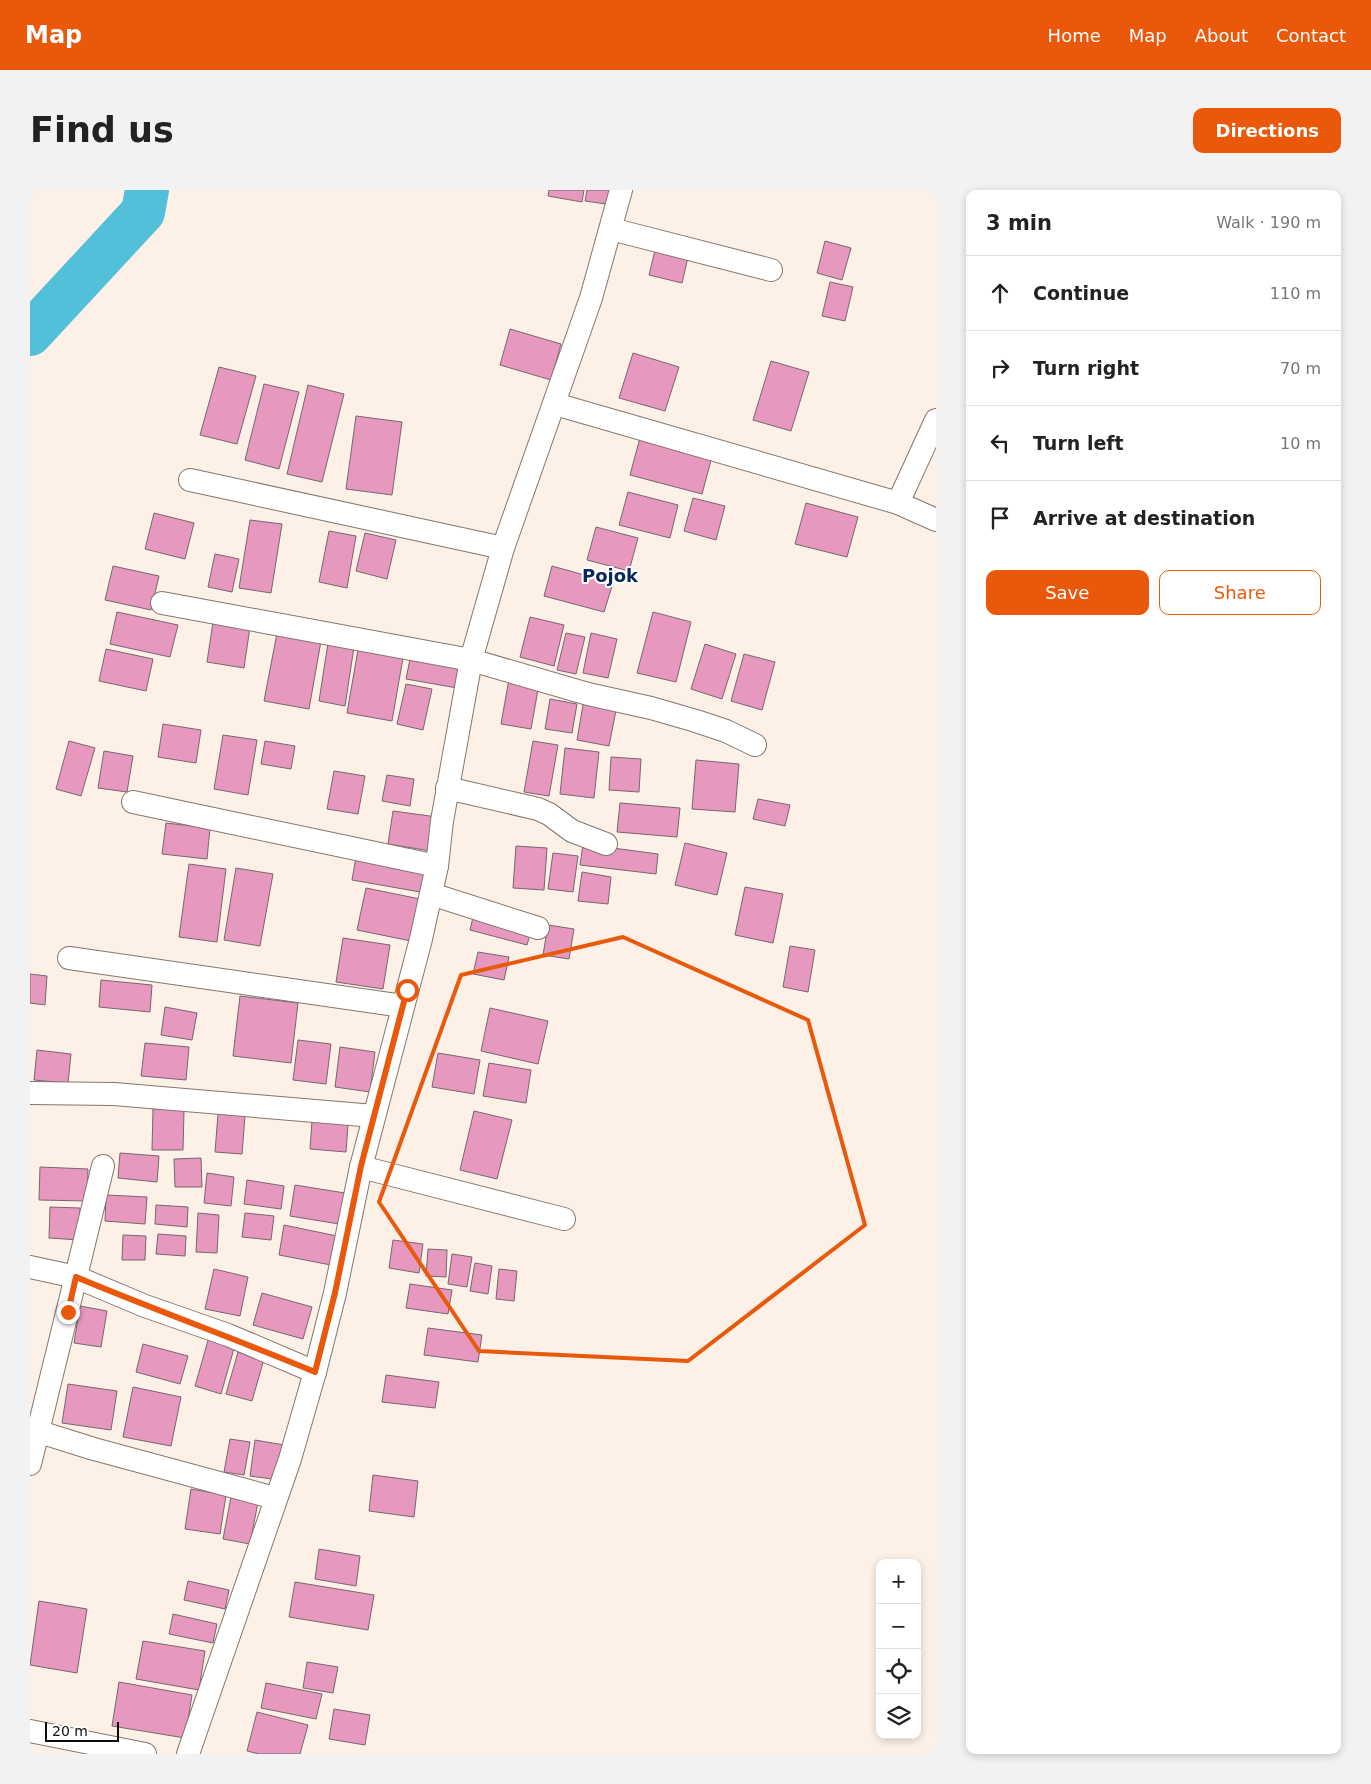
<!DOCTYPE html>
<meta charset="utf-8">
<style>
body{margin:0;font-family:"DejaVu Sans",sans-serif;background:#f2f2f2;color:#222}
.controls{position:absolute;right:15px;bottom:15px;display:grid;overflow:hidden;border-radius:10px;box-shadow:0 2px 8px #0003}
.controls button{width:45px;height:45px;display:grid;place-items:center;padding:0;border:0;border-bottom:1px solid #e0e0e0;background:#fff;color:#222;font:25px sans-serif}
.scale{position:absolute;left:15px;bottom:12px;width:74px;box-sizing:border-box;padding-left:5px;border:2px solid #110c08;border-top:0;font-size:14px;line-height:18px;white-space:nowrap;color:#110c08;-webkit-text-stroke:4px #fff;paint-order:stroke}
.stop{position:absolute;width:15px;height:15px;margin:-11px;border:4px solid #ea580c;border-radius:50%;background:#fff}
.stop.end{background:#ea580c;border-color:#fff;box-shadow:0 1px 5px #0008}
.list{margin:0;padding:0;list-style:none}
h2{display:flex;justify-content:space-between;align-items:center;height:65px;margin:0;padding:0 20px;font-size:21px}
h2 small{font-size:16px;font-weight:400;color:#767676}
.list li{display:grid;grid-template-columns:32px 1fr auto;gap:15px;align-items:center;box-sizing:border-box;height:75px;padding:0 20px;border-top:1px solid #e0e0e0}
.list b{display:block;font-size:19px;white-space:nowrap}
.list em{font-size:16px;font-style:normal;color:#767676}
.actions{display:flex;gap:10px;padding:15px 20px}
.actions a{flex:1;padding:11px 0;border:1px solid #ea580c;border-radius:10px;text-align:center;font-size:18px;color:#ea580c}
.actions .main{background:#ea580c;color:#fff}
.icon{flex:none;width:28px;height:28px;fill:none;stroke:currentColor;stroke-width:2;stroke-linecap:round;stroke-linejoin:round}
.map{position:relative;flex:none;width:906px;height:1564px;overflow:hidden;border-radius:10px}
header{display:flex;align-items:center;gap:30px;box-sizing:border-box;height:70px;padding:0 25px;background:#ea580c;color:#fff}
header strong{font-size:24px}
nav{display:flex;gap:28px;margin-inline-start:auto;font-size:18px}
.intro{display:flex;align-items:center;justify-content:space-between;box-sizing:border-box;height:120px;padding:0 30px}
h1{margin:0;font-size:35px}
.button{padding:12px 22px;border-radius:10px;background:#ea580c;color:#fff;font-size:18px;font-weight:700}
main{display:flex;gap:30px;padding:0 30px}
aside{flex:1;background:#fff;border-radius:10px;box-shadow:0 2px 8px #0003}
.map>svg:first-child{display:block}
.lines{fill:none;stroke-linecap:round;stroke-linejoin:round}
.river{stroke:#51c0d8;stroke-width:44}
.building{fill:#e698bf;stroke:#77666e}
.minor-casing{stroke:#85766c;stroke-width:24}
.minor{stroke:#fff;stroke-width:22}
.route{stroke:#ea580c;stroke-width:6}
.marked{fill:none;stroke:#e8590c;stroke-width:4;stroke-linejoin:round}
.labels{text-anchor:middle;stroke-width:4;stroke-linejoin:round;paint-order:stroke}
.quarter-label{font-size:18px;font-weight:bold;fill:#06275a;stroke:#fff}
</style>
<header>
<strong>Map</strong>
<nav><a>Home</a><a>Map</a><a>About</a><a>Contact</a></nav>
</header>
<div class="intro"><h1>Find us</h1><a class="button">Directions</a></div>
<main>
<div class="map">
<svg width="906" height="1564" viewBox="0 0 906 1564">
<rect width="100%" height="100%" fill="#fdf0e6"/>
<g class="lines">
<polyline class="river" points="0,144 113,22 117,0"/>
</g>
<g class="building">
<polygon points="519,0 554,0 552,12 518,6"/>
<polygon points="557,0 579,0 576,14 555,11"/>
<polygon points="795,51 821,58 812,90 787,83"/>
<polygon points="626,56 659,63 652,93 619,85"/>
<polygon points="800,92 823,97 815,131 792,126"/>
<polygon points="480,139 531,154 521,190 470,175"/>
<polygon points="603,163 649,177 635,221 589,208"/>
<polygon points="741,171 779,182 761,241 723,230"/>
<polygon points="189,177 226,186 207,254 170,245"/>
<polygon points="234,194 269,202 249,279 215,270"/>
<polygon points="278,195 314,204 292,292 257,284"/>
<polygon points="326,226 372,232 362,305 316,299"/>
<polygon points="611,244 683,263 672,304 600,285"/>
<polygon points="598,302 648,315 640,348 589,335"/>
<polygon points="663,308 695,316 686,350 654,341"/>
<polygon points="776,313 828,327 817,367 765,354"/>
<polygon points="124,323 164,333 155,369 115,359"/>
<polygon points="220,330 252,334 241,403 209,398"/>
<polygon points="566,337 608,348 599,381 557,370"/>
<polygon points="299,341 326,346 317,398 289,392"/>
<polygon points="335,343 366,350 357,389 326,381"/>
<polygon points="185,364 209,369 202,402 178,397"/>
<polygon points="83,376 129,386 121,420 75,410"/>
<polygon points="522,376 583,393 574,422 514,406"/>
<polygon points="87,422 148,435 140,467 80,454"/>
<polygon points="623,422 661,432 646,492 607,483"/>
<polygon points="500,427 534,435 524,476 490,467"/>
<polygon points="183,432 220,437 214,478 177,472"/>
<polygon points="247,443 291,451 279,519 234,511"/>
<polygon points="536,443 555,447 546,484 527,480"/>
<polygon points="561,443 587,449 578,488 553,483"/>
<polygon points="298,453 324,457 315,516 289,511"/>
<polygon points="329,454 374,462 362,531 317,523"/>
<polygon points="675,454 706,464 692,509 661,499"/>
<polygon points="76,459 123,469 116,501 69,491"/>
<polygon points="381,464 432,474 427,498 376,489"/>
<polygon points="714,464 745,472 732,520 701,511"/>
<polygon points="479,489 509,494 501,539 471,534"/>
<polygon points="376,494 402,499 393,540 367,534"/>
<polygon points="520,509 547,514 542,543 515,539"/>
<polygon points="554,509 587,515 579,556 547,550"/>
<polygon points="133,534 171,540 166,573 128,567"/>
<polygon points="193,545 227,550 218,605 184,599"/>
<polygon points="39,551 65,558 51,606 26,599"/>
<polygon points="235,551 265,556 261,579 231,574"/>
<polygon points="503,551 528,555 519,606 494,602"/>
<polygon points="535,558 569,562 564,608 530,604"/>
<polygon points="74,561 103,566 97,602 68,598"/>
<polygon points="581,567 611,569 609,602 579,600"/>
<polygon points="666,570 709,574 705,622 662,619"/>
<polygon points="304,581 335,586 328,624 297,619"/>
<polygon points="357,585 384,589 380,616 352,611"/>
<polygon points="728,609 760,615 755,636 723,629"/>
<polygon points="590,613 650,618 647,647 587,642"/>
<polygon points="363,621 407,627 401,661 358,654"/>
<polygon points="136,633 180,638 177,669 132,664"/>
<polygon points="655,653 697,663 687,705 645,695"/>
<polygon points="553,654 628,664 626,684 550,675"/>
<polygon points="486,656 517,658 514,700 483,698"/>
<polygon points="523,663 548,666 543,702 518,699"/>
<polygon points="326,667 400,680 396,703 322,690"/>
<polygon points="159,674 196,679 187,752 149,747"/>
<polygon points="206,678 243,684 230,756 194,750"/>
<polygon points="552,682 581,687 578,714 548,711"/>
<polygon points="715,697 753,704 743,753 705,745"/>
<polygon points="336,698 390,709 381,751 327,740"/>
<polygon points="444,723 502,738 497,755 440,740"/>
<polygon points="518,735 544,739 539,769 513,765"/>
<polygon points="313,748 360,755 353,799 306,792"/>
<polygon points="760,756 785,760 778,802 753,797"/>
<polygon points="448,762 479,767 474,790 443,784"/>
<polygon points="0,784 17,786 15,815 0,813"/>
<polygon points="71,790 122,795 120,822 69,817"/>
<polygon points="210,806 268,813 261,873 203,866"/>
<polygon points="135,817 167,823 162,850 131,845"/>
<polygon points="460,818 518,831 508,874 451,861"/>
<polygon points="268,850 301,854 296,894 263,890"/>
<polygon points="115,853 159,857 156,890 111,886"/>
<polygon points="310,857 345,862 340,902 305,897"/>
<polygon points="7,860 41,864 38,893 4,890"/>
<polygon points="408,863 450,870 444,904 402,897"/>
<polygon points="459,873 501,880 496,913 453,906"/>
<polygon points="123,919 154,920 153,960 122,960"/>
<polygon points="444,921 482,930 467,989 430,980"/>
<polygon points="188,924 215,926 212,964 185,962"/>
<polygon points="282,931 318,934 316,962 280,959"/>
<polygon points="90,963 129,966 127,992 88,988"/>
<polygon points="171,968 172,997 145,997 144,969"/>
<polygon points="10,977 58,979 57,1011 9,1010"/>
<polygon points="177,983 204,987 201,1016 174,1013"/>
<polygon points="217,990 254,996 251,1019 214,1014"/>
<polygon points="265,995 315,1003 309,1034 260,1026"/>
<polygon points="76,1005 117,1007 115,1034 75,1031"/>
<polygon points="126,1015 158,1017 157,1037 125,1034"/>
<polygon points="20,1017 50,1018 49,1050 19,1048"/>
<polygon points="168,1023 189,1025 187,1063 166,1062"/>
<polygon points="215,1023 244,1026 241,1050 212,1047"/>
<polygon points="254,1035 307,1046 301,1075 249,1065"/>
<polygon points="128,1044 156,1046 155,1066 126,1064"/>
<polygon points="93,1045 116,1046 115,1070 92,1070"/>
<polygon points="363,1050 393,1054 389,1083 359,1078"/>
<polygon points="398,1059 417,1060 416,1087 396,1086"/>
<polygon points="422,1064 442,1067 437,1097 418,1094"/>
<polygon points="445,1073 462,1076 458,1104 440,1101"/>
<polygon points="184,1079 218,1087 210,1126 175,1119"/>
<polygon points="469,1079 487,1081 484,1111 466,1109"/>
<polygon points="380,1094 422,1100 418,1124 376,1118"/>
<polygon points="232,1103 282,1117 273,1149 223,1135"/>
<polygon points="50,1116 77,1121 71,1157 44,1153"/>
<polygon points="398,1138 452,1145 448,1172 394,1165"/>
<polygon points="179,1147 205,1155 191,1204 165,1196"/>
<polygon points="113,1154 158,1166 150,1194 106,1182"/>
<polygon points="208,1162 234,1169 222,1211 196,1204"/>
<polygon points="356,1185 409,1192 405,1218 352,1212"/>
<polygon points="38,1194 87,1201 81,1240 32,1233"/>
<polygon points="103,1197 151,1207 141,1256 93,1247"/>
<polygon points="200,1249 220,1252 214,1285 194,1282"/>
<polygon points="225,1250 254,1255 249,1290 220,1286"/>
<polygon points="343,1285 388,1291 384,1327 339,1321"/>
<polygon points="161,1299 196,1305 190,1344 155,1339"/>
<polygon points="201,1307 228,1312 220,1354 193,1349"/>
<polygon points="289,1359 330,1366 326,1396 285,1389"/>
<polygon points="158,1391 199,1400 195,1419 154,1410"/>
<polygon points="265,1392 344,1405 338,1440 259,1427"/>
<polygon points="9,1411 57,1419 47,1483 0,1475"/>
<polygon points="143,1424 187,1434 183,1453 139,1444"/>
<polygon points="113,1451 175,1461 169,1500 106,1489"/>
<polygon points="277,1472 308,1477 303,1503 273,1498"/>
<polygon points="89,1492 162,1505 155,1548 82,1536"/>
<polygon points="236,1493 292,1504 286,1529 231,1518"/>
<polygon points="304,1519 340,1525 335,1555 299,1549"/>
<polygon points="227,1522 278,1535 270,1564 229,1564 217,1561"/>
</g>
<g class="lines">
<g class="minor-casing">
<g id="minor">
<polyline points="581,39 741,80"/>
<polyline points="525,214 868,313 906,330"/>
<polyline points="160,290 473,358"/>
<polyline points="868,313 906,230"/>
<polyline points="132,413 441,470 558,504 621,518 666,531 696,541 725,555"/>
<polyline points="417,598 508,619 519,624 542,641 576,654"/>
<polyline points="103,612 407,676"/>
<polyline points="401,704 508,738"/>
<polyline points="39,768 373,816"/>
<polyline points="0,903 84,904 344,926"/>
<polyline points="331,977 534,1029"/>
<polyline points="0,1077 46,1087 115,1116 198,1145 285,1182"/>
<polyline points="0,1239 64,1259 245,1308"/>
<polyline points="0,1274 73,976"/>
<polyline points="0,1541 115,1564"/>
<polyline points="158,1564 260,1269 285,1182 305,1103 331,977 391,749 407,676 412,631 441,470 473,358 561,108 591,0"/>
</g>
</g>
<use href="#minor" class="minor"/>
</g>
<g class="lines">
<path class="route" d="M 38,1122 L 46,1087 C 125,1120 206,1149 285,1182 L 305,1103 L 331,976 L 377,800"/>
</g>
<path class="marked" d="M 593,747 L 778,830 L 835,1035 L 658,1171 L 449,1161 L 349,1012 L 431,785 Z"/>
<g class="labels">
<g class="quarter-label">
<text x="580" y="392">Pojok</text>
</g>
</g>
</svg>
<div class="controls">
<button>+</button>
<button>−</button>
<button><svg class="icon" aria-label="locate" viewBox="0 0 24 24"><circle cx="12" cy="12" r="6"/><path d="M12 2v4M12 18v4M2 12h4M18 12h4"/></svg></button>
<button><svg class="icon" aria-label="layers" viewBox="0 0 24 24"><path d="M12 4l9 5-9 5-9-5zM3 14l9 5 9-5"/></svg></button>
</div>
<div class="scale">20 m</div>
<div class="stop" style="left:377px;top:800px"></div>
<div class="stop end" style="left:38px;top:1122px"></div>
</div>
<aside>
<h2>3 min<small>Walk · 190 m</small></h2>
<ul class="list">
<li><svg class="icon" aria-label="ahead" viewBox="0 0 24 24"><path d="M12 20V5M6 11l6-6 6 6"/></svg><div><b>Continue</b></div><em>110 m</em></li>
<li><svg class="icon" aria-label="right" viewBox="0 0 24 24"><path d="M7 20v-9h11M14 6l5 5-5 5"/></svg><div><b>Turn right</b></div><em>70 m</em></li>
<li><svg class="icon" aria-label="left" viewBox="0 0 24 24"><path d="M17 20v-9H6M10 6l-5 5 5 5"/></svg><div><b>Turn left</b></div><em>10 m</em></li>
<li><svg class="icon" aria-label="arrive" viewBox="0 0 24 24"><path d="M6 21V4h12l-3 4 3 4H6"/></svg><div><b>Arrive at destination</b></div></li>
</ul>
<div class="actions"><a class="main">Save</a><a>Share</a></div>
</aside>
</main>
